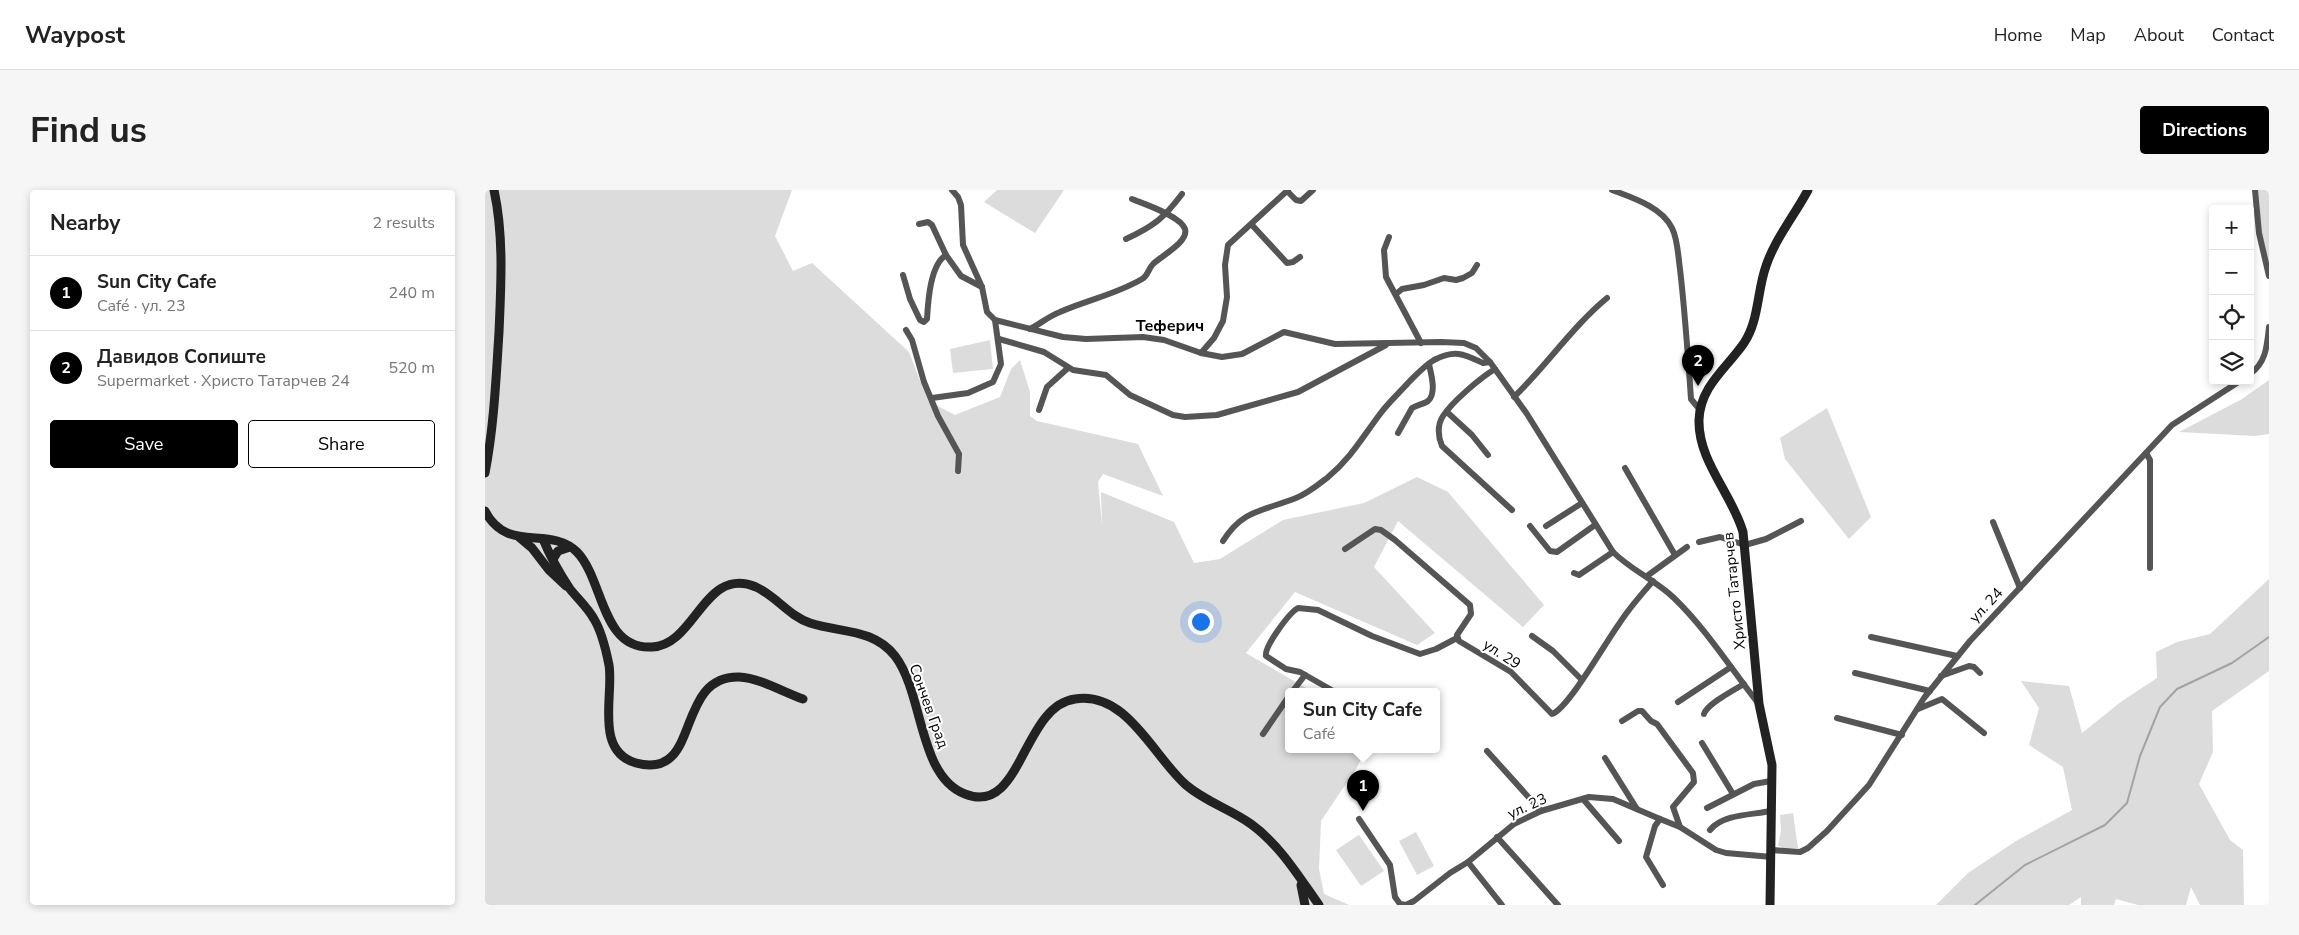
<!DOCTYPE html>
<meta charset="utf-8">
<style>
body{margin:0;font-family:"Nunito Sans",sans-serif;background:#f6f6f6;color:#222}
.controls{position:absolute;right:15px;top:15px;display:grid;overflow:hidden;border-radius:5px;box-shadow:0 2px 8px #0003}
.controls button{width:45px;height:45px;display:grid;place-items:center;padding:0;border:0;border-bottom:1px solid #e0e0e0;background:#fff;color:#222;font:25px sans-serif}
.you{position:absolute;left:715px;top:431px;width:18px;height:18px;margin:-12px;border:4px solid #fff;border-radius:50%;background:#1a73e8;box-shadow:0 0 0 8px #1a73e833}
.badge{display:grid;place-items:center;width:32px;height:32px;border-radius:50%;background:#000;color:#fff;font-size:16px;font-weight:700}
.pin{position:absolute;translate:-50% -41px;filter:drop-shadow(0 1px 2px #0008)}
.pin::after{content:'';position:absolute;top:26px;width:18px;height:15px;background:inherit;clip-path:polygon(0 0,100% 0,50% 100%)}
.popup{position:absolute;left:800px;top:498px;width:155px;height:65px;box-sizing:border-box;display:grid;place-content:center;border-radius:5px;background:#fff;filter:drop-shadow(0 1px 4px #0005);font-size:16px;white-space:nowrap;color:#767676}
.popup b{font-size:19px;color:#222}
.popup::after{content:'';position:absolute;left:50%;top:100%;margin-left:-10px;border:10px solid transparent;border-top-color:#fff}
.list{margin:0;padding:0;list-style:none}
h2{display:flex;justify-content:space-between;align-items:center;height:65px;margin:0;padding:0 20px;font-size:21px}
h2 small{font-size:16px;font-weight:400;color:#767676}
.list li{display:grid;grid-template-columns:32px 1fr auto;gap:15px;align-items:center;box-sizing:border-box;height:75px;padding:0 20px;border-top:1px solid #e0e0e0}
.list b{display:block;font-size:19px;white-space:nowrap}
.list p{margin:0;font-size:16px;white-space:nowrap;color:#767676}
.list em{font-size:16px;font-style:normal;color:#767676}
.actions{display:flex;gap:10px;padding:15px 20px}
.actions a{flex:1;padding:11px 0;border:1px solid #000;border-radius:5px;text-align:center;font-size:18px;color:#000}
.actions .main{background:#000;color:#fff}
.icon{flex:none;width:28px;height:28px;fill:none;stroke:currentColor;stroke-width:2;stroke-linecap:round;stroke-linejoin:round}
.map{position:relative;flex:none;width:1784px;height:715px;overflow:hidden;border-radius:5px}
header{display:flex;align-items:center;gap:30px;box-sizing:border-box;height:70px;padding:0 25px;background:#fff;border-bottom:1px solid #e0e0e0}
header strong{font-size:24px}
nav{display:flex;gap:28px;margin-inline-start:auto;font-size:18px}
.intro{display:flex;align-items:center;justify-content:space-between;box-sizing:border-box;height:120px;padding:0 30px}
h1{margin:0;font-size:35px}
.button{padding:12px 22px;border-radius:5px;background:#000;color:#fff;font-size:18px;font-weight:700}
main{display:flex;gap:30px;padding:0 30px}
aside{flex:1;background:#fff;border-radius:5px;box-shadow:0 2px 8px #0003}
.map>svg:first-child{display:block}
.green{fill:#dcdcdc}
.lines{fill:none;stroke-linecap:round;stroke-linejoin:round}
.stream{stroke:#a3a3a3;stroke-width:2}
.street{stroke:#555;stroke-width:6}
.secondary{stroke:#222;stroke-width:9}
.labels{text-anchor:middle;stroke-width:4;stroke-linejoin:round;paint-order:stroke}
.street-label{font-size:15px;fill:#000;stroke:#fff}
.neighbourhood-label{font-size:16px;font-weight:bold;fill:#000;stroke:#fff}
</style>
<header>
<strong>Waypost</strong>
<nav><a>Home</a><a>Map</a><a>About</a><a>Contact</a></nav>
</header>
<div class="intro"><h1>Find us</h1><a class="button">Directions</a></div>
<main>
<aside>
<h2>Nearby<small>2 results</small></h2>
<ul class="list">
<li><span class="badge">1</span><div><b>Sun City Cafe</b><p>Café · ул. 23</p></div><em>240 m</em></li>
<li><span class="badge">2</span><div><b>Давидов Сопиште</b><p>Supermarket · Христо Татарчев 24</p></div><em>520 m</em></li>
</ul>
<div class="actions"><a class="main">Save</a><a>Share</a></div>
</aside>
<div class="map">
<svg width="1784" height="715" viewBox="0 0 1784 715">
<rect width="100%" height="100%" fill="#fff"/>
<g class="green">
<polygon points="0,0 307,0 290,46 308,81 327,73 424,162 443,211 470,225 515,207 526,179 535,170 545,202 545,226 552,231 653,254 678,306 618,284 613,292 617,335 616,302 689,332 709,373 735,369 798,330 879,313 932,287 963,302 1059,415 1038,437 913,331 889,377 950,443 932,455 810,402 761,463 828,502 804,502 804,560 881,560 871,579 836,631 834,679 839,704 864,715 0,715"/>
<polygon points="512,0 579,0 550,43 499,12"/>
<polygon points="1769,0 1784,0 1784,84"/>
<polygon points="505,150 508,179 468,183 465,159"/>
<polygon points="1784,190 1784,244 1770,246 1694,242 1757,209"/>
<polygon points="1342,218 1386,327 1364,349 1300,269 1295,248"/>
<polygon points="1784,389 1784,481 1727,521 1728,562 1714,594 1745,650 1758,660 1759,715 1715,715 1706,697 1701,715 1653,715 1631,709 1629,715 1596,715 1596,707 1584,715 1451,715 1483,683 1531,651 1587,620 1578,577 1544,555 1554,518 1536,491 1584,496 1597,543 1637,511 1672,488 1671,462 1692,452 1725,444"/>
<polygon points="1308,623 1313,658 1297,658 1293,655 1296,641 1295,625"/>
<polygon points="931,642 949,676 932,685 914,651"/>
<polygon points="874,645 899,681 876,696 851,660"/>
</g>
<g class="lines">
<polyline class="stream" points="1490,715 1540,675 1620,635 1642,613 1655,566 1675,517 1692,499 1747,473 1784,447"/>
<g class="street">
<path d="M 467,0 L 473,7 L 476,15 L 478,55 L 497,97 L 502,122 L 510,130 L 578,147 L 601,149 L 658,147 L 679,150 L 716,163 L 737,167 L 757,164 L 799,142 L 850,154 L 956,152 L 979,153 L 991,158 L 1005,172 L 1042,224 L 1128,362 C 1146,380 1170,390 1189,408 C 1221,439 1245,477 1273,513"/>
<path d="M 1127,0 C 1148,8 1177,17 1187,38 C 1193,50 1193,66 1195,79 C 1200,122 1203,166 1206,209 L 1215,220"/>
<polyline points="1770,0 1774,43 1784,86"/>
<polyline points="802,1 811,10 816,11 828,0"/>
<polyline points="434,34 443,32 447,35 461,65"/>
<polyline points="767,35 802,73 808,72 815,67"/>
<polyline points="904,47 899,60 901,87 936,153"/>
<path d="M 641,49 C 669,36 679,28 697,4"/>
<path d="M 418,85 L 425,109 L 435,130 L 439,132 L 442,129 C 443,112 445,75 461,65 L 476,86 L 497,97"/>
<polyline points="911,104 917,99 939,95 959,88 971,90 978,88 987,83 992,75"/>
<path d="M 545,139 C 555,134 564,126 575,122 C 602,110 632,104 657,89 C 663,86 663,79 668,74 C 676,66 704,52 700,39 C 696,26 659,14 647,9"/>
<polyline points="421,140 427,150 439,192 453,226 474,264 473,281"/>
<polyline points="514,149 559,162 588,180 621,185 645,205 688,225 700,227 732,225 813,202 901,155"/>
<polyline points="716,163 729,148 738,131 742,107 740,75 743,55 803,0"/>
<path d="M 1010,179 C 995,188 967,212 958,226 C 952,235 953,247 957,256 L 1027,320"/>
<path d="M 1765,184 C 1781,173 1782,156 1784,137"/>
<path d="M 1029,207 C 1062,175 1087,137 1122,108"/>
<polyline points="447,208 483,203 508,192 516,174 510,130"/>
<polyline points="554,220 562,197 583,178"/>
<polyline points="962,222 987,245 1003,265"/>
<path d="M 913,243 L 927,218 C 932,215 939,214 943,211 C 952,203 946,184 944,174"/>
<polyline points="1661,263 1665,270 1665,378"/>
<polyline points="1140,278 1190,365"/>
<polyline points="1508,332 1535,398"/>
<polyline points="1045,336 1065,361 1072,362 1110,335"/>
<polyline points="1061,336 1097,313"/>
<path d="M 738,351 C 758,319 779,321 811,308 C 822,304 833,295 842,288 C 866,268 877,248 895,224 C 903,213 914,203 923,193 C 931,185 939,176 949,170 C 970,159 979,164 998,173 L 1005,172"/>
<polyline points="1214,352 1235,347 1260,355 1281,349 1316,331"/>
<path d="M 860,359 L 890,339 L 896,340 L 910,350 L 985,415 L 986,424 L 972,445 L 974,451 L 1026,482 L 1067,524 C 1083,519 1122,450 1134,434 C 1144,418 1156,405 1168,391"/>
<polyline points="1089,383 1094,385 1128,362"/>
<polyline points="1162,386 1202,357"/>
<polyline points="1047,446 1068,461 1097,490"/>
<polyline points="1386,447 1472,466"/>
<polyline points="1370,483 1445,501"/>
<polyline points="1456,486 1484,476 1489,477 1495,483"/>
<polyline points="807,502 820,485"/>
<path d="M 850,502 L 815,482 L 801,479 L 781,466 C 779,457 804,423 813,418 L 833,420 L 887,446 L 935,464 L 951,459 L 972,448"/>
<polyline points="1193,512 1246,477"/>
<polyline points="1433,519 1457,509 1499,543"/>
<path d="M 1219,524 C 1222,514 1249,500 1259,494"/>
<polyline points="1352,528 1417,545"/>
<polyline points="1137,531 1153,521 1157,521 1166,531 1172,534 1208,583 1209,592 1188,617 1195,637"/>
<polyline points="778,544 804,506"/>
<polyline points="1217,553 1248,604"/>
<polyline points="1002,561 1056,621"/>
<polyline points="1120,568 1152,619"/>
<polyline points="1098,609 1134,651"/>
<polyline points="1222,618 1269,594 1286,591"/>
<polyline points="874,629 905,675 910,707 915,714 921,715 929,711 965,683 983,672 1029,634 1056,621 1104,607 1128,609 1175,629 1195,637 1231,660 1241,663 1287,667"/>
<polyline points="1175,629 1170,636 1161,667 1178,695"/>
<path d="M 1225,640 C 1238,624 1267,625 1286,621"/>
<polyline points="1012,647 1073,715"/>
<polyline points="1286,660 1315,662 1323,658 1342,641 1384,595 1439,508 1485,451 1687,235 1755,191"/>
<polyline points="983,672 1017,715"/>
</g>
<g class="secondary">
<path d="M 0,283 C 9,236 11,189 14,142 C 16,95 19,46 9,0"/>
<path d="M 0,321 C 22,364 65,335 92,362 C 119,390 116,460 167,457 C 211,455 219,375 271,397 C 291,406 304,426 325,433 C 355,443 388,438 410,466 C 439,504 433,586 480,604 C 537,627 537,516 590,509 C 642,501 668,566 701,595 C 721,612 745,619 766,634 C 795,655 814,687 834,715"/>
<polyline points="34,347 47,358 64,380 81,396"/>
<path d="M 58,349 C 65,366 75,384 85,399 C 93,409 103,418 109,429 C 117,442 121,460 124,475 C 129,505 109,561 151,573 C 218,591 188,486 254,487 C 275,488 298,502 318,509"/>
<polyline points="68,369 73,361 85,357"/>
<polyline points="816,695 820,715"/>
<path d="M 1285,715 L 1287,575 L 1274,514 L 1258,342 C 1247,304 1213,271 1214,230 C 1215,196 1242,178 1259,153 C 1274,131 1272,101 1281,76 C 1290,49 1309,26 1323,0"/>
</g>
</g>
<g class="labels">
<g class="street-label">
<text transform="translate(1249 401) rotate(-96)" y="5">Христо Татарчев</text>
<text transform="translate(1501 415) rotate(-47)" y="5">ул. 24</text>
<text transform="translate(1017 464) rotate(33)" y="5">ул. 29</text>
<text transform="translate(444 516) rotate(70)" y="5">Сончев Град</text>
<text transform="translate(1042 616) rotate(-24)" y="5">ул. 23</text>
</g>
<g class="neighbourhood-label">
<text x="685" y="141">Теферич</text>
</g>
</g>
</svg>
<div class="controls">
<button>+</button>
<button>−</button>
<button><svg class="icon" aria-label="locate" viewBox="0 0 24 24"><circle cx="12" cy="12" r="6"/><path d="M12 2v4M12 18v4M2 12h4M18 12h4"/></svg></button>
<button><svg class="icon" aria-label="layers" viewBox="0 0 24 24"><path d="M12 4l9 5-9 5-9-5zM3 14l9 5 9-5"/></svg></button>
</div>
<div class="you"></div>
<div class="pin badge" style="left:878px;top:621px">1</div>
<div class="popup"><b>Sun City Cafe</b>Café</div>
<div class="pin badge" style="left:1213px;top:196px">2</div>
</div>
</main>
